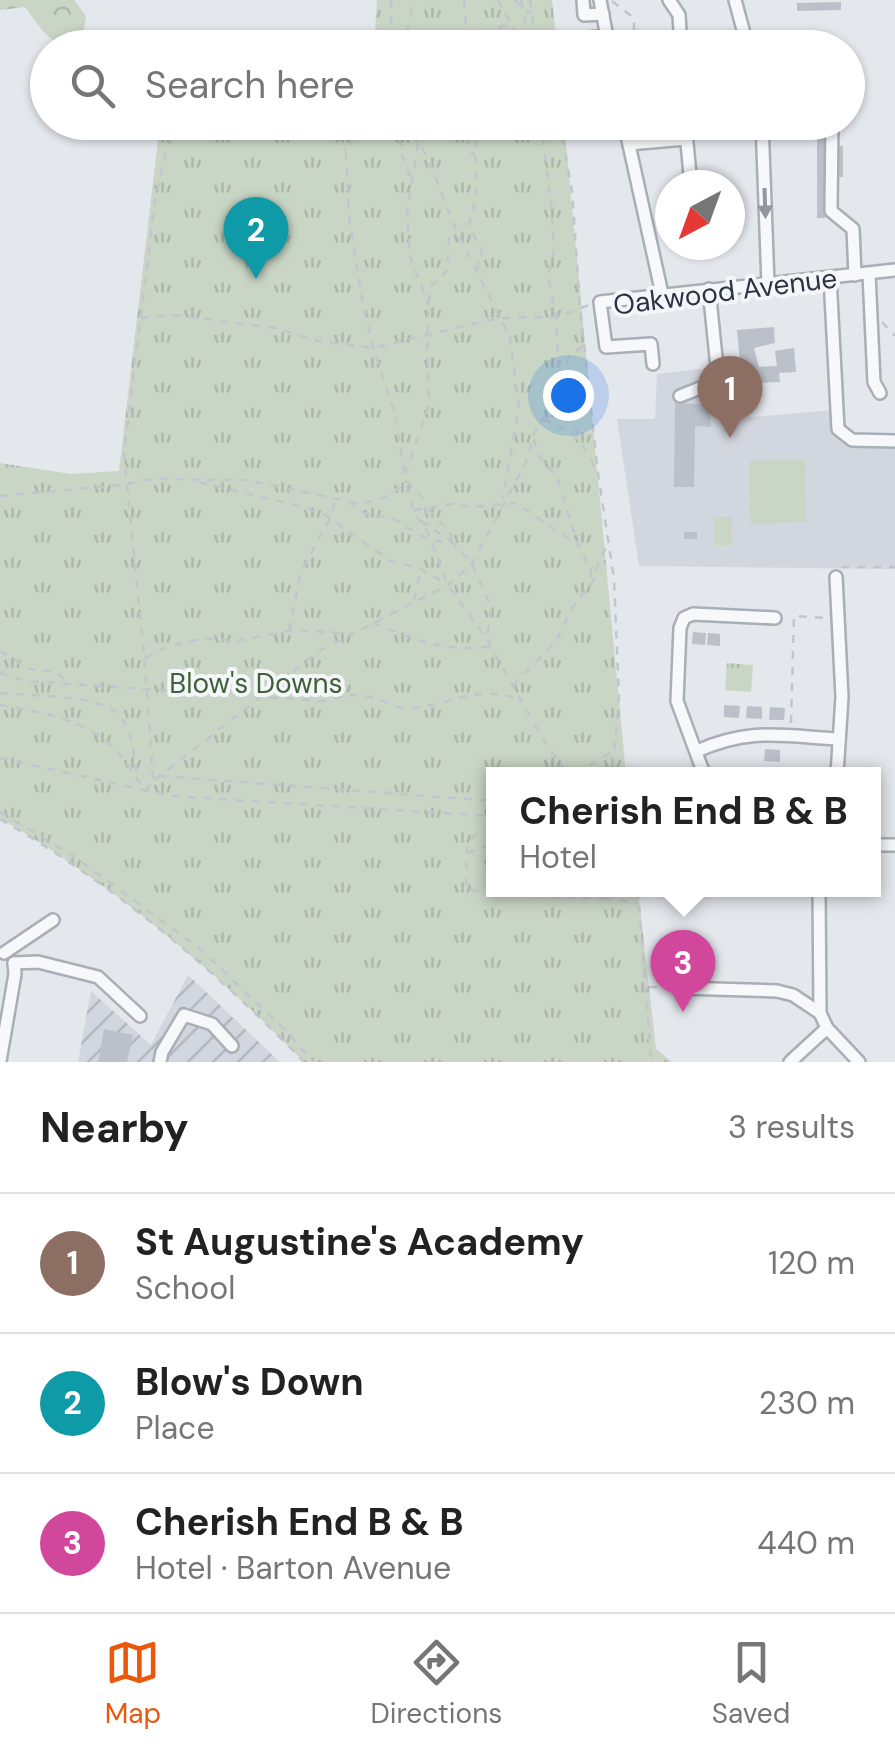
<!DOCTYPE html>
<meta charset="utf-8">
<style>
body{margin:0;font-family:"DM Sans",sans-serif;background:#f6f6f6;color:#222}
.compass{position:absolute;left:655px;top:170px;width:90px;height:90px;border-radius:50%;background:#fff;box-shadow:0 2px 8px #0004;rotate:221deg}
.you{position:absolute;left:568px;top:395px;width:35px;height:35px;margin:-25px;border:8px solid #fff;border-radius:50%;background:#1a73e8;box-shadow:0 0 0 15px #1a73e833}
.badge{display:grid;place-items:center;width:65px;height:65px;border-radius:50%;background:#ea580c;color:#fff;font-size:32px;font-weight:700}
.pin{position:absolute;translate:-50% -82px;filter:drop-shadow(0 2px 5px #0008)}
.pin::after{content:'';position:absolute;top:52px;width:35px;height:30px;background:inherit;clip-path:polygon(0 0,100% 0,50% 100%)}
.popup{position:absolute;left:486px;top:767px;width:395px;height:130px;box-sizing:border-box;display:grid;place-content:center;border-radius:0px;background:#fff;filter:drop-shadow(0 2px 8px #0005);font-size:32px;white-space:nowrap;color:#767676}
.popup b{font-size:38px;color:#222}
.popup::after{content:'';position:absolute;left:50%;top:100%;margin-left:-20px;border:20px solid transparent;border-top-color:#fff}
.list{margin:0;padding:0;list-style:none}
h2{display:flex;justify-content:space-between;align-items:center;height:130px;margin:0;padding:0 40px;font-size:42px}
h2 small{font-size:32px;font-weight:400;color:#767676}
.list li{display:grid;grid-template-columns:65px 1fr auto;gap:30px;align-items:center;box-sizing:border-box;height:140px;padding:0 40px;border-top:2px solid #e0e0e0}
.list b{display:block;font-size:38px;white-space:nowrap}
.list p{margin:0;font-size:32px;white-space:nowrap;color:#767676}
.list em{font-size:32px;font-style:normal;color:#767676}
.icon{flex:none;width:55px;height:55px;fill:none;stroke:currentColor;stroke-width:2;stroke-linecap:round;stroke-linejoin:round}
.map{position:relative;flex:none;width:895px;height:1062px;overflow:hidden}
.search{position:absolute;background:#fff;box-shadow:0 2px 8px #0004;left:30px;right:30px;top:30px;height:110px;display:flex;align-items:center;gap:25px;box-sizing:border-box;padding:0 35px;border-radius:55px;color:#767676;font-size:38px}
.sheet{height:550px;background:#fff}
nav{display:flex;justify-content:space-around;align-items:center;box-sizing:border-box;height:140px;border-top:2px solid #e0e0e0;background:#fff;font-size:28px;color:#767676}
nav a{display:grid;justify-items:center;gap:5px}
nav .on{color:#ea580c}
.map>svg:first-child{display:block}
.built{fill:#d2d6de}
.industrial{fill:url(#industrial-furrows)}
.green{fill:#c9d6c5}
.forest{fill:url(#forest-crowns)}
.park{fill:url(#park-tufts)}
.building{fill:#bbc0ca}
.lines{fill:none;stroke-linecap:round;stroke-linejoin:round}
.minor-casing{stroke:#a9aeb7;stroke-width:16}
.path{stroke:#c2c5cb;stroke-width:2.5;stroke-dasharray:8 8;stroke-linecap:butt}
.minor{stroke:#f7f8fa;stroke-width:11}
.oneway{fill:#9196a0}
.labels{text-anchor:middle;stroke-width:8;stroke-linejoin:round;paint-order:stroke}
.street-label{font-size:28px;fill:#2b3445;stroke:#f4f6f9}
.park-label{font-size:28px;fill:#3f6138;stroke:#f4f6f9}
</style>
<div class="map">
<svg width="895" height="1062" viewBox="0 0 895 1062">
<defs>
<pattern id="industrial-furrows" width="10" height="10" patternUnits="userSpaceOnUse" patternTransform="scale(2.5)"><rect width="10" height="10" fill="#d2d6de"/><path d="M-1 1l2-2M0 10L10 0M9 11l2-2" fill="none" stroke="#b4b8c0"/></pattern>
<pattern id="forest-crowns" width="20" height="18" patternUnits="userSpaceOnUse" patternTransform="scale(2.5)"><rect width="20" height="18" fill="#c9d6c5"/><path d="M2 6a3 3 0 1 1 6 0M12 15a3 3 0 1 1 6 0" fill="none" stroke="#adb8ab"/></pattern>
<pattern id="park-tufts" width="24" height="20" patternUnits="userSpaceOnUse" patternTransform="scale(2.5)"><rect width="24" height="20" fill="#c9d6c5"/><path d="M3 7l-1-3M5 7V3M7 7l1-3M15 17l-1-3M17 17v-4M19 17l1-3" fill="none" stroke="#adb8ab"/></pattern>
</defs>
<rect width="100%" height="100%" fill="#e4e7ec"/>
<polygon class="built" points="717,306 729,419 834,410 835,433 846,443 895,443 895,569 639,566 617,419 655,419 657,374 717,367 706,308"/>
<polygon class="industrial" points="188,975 280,1062 78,1062 91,991 151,1045"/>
<g class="green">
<polygon points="805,459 806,522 750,524 749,461"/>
<polygon points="714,517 732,517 731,545 714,545"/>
</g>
<path class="forest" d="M 0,0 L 74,0 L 86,16 L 83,35 L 77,47 C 51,48 39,26 25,7 L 0,10 Z"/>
<g class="park">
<polygon points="377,0 552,0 557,47 374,47"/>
<path d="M 160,123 L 564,123 L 626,774 L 493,774 L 493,890 L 638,890 L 656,1049 L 672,1062 L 304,1062 C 212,967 114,886 0,818 L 0,463 L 71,474 L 119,471 Z"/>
<polygon points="727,663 753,665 751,692 725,690"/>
</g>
<g class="building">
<polygon points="841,2 841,10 797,11 797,3"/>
<rect x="817" y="122" width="8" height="96"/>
<rect x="836" y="146" width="7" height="31"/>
<polygon points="774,327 775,343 754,348 759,367 777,366 775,351 794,348 796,372 779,373 780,382 742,383 737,330"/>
<polygon points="675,403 709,405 711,427 695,426 694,487 674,487"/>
<rect x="684" y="532" width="13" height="7"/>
<polygon points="693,632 706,633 705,645 692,644"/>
<polygon points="708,633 720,634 720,646 707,645"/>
<polygon points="724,705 740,706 739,718 724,717"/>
<polygon points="747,706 762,707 762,719 746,718"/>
<polygon points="770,707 785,708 784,720 769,720"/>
<polygon points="765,749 780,750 780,762 764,761"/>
<polygon points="104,1029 133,1035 127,1062 98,1062"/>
</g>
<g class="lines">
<g class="minor-casing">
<g id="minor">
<polyline points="583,0 584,15 603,14"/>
<polyline points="600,0 609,48"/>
<polyline points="669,0 679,15 681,48"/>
<polyline points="735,0 748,48"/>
<polyline points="579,39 607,36"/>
<polyline points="624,122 662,294"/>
<polyline points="685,122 691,185"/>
<polyline points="762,122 768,284"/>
<polyline points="832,122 831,211 853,229 855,275"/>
<polyline points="629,144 685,139"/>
<polyline points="869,274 874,382 880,393"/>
<polyline points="830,277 838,429 852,440 895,441"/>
<polyline points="653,364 651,344 606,347 600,302 895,270"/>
<polyline points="680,396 715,382 718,377 709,289"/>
<polyline points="836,577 842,697 837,774"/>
<path d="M 697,751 C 751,727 782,736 839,739"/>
<polyline points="704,774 677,701 680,628 684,618 693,614 775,618"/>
<polyline points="873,845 895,845"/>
<polyline points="819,890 820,1013 827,1028 859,1062"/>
<polyline points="4,953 53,920"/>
<polyline points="14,963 38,962 98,977 140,1016"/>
<polyline points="681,988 777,991 793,995 820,1013"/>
<polyline points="0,1061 15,974 14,963"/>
<polyline points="160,1062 162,1052 184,1015 212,1024 232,1046"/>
<polyline points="790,1062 827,1028"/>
</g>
</g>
<g class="path">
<polyline points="391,0 391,48"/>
<polyline points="464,0 468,48"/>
<polyline points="498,0 525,48"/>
<polyline points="514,0 531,14"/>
<polyline points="521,0 530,48"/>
<polyline points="530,0 536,48"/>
<polyline points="612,1 634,18 634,48"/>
<polyline points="619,37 634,36"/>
<polyline points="403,48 414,0"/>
<polyline points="455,48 511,22"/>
<polyline points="327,122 338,135 345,151"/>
<polyline points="359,122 346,154 349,217 362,300 373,348 395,414 406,483"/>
<polyline points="398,122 402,155 411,179"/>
<polyline points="404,122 427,156 456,230 510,338 519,407 503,498"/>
<polyline points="463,122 469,134 469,150 475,156"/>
<polyline points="541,122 552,212 554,252 548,277 556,317 559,376"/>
<polyline points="560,122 572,191 580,308 598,473 614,579 619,698 612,774"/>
<polyline points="418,144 407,212 410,257 429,306"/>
<polyline points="477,270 482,251 469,226 476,196 475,146 480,132 479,122"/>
<polyline points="141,318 175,315 275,328 319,341 373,348 498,318 556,317 589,305"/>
<polyline points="882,322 895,336"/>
<polyline points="560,384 565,412 583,442"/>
<path d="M 543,419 C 575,433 581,439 596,470"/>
<polyline points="534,439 538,455 557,477 577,542 591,570 590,587"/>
<polyline points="405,474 429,405 427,335 430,287 447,271 449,239 455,231"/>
<polyline points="407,481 424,500 429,524"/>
<polyline points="199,482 304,507 327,516 389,560 421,569 446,584"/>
<polyline points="0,496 121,485 151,479 247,480 357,503 378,501 406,484 413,510 428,533 448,585 487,640 540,734 567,774"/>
<polyline points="349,502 366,514 390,517 429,540 453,543 472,564 491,607 487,638"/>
<polyline points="428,509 450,532 452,541"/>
<polyline points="414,510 456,503 470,507 516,503 579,546"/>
<polyline points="421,521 452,542"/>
<polyline points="841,567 895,567"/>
<polyline points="414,600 421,569"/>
<path d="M 373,623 C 411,638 448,654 490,646"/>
<polyline points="289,630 301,572 330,518 336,499"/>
<polyline points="0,651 30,669 57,672 68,683"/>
<polyline points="145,658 165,648 203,638 235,641 295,630 348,634"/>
<path d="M 0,673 L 25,681 L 323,701 C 341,696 358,692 377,699 C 387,702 395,708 406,708 C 451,707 475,683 520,699"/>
<polyline points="513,685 555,643 572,608 594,580 599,561 609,542"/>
<path d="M 0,693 C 27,696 105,694 121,717 C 133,734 134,757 137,777"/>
<path d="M 0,705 C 39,712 81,718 112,746 C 125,758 135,777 146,791 L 153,781 L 321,650 L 448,585 L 472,564 L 526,462 L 533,436 L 556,394 L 568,358 L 585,344"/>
<polyline points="791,723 794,616 829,618"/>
<polyline points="0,758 171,796 493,816"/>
<polyline points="576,774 613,751"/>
<polyline points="161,776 493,801"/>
<polyline points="153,779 145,665 124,454 155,200 166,152 178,122"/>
<polyline points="0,812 72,855 199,948 287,1032 313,1062"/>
<path d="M 0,819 C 114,885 212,967 304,1062"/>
<polyline points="493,832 476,835 467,842 466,889 504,895 609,899"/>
<polyline points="467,853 493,844"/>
<polyline points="589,890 609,899 637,903"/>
<polyline points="638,890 651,1062"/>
<polyline points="649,987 671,988"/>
</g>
<use href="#minor" class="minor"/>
</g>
<defs><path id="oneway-solid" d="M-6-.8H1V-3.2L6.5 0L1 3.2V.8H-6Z" transform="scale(2.5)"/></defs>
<use class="oneway" href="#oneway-solid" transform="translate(765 203) rotate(88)"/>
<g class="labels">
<g class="street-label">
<text transform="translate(725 291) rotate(-7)" y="10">Oakwood Avenue</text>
</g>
<g class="park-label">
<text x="256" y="693">Blow's Downs</text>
</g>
</g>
</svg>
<svg class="compass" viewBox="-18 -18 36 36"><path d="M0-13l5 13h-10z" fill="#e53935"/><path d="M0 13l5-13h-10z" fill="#767676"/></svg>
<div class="you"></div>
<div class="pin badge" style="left:730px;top:438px;background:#8d6e63">1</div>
<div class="pin badge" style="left:256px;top:279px;background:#0f9aa8">2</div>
<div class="pin badge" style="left:683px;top:1012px;background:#d1479c">3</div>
<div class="popup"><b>Cherish End B &amp; B</b>Hotel</div>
<div class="search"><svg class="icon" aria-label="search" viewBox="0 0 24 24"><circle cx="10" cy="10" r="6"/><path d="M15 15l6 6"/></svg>Search here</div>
</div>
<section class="sheet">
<h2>Nearby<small>3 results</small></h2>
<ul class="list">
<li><span class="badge" style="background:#8d6e63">1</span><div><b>St Augustine's Academy</b><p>School</p></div><em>120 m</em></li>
<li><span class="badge" style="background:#0f9aa8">2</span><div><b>Blow's Down</b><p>Place</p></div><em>230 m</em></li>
<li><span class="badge" style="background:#d1479c">3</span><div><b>Cherish End B &amp; B</b><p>Hotel · Barton Avenue</p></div><em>440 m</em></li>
</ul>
</section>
<nav>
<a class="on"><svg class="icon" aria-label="map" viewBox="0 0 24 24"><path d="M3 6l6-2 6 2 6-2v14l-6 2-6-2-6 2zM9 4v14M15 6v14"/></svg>Map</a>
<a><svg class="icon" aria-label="directions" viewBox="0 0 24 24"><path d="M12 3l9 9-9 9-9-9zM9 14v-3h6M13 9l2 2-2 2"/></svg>Directions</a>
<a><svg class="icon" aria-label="saved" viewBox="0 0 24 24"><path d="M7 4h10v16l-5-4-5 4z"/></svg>Saved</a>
</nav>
